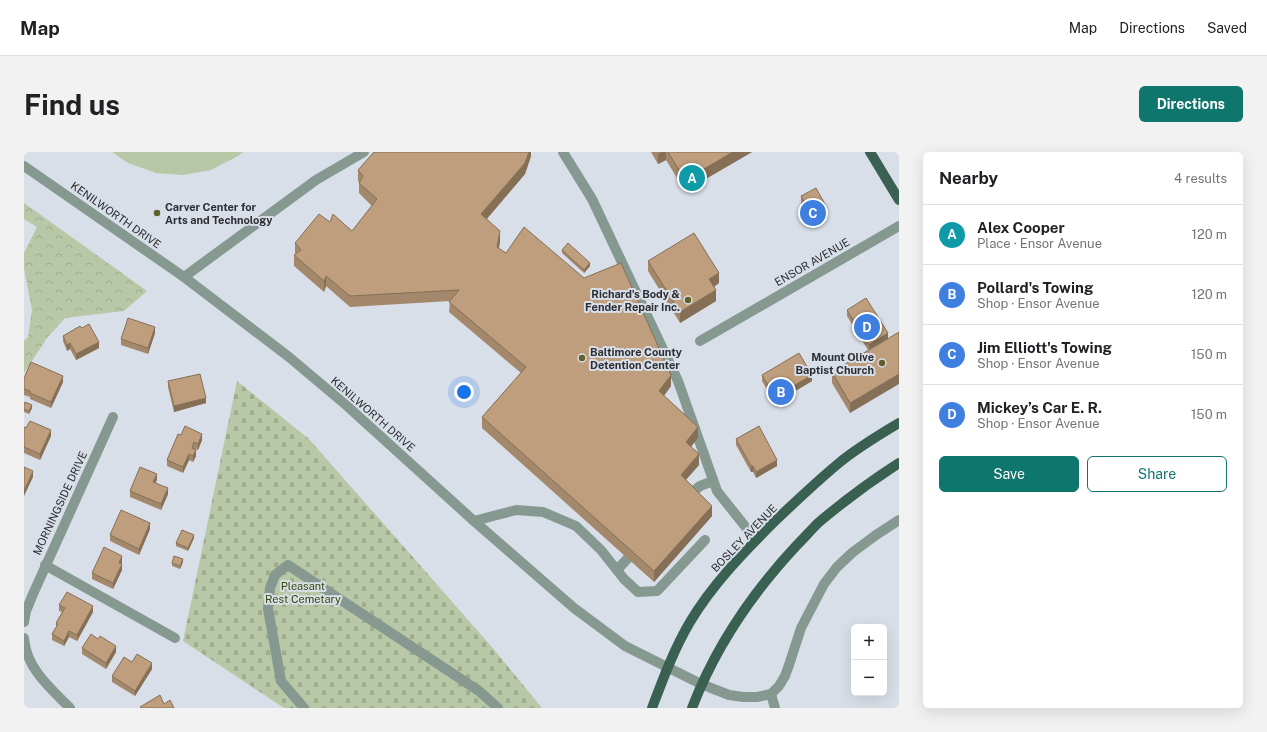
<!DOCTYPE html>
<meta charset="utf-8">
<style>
body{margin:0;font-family:"Public Sans",sans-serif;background:#f2f2f2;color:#202124}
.controls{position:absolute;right:12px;bottom:12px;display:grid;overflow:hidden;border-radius:6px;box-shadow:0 4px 16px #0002}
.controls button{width:36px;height:36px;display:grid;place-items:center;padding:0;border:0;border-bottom:1px solid #e0e0e0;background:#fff;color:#202124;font:20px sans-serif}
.you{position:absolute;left:440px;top:240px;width:14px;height:14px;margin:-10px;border:3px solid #fff;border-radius:50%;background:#1a73e8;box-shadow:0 0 0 6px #1a73e833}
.badge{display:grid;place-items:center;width:26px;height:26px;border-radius:50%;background:#0f766e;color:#fff;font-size:13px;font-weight:700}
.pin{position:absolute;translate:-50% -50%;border:2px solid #fff;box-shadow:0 1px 4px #0006}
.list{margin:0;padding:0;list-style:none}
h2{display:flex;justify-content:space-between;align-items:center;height:52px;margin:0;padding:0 16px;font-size:17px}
h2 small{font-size:13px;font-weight:400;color:#757577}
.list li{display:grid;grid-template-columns:26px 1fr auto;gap:12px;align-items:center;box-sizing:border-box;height:60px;padding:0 16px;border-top:1px solid #e0e0e0}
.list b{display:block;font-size:15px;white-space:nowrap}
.list p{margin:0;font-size:13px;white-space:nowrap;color:#757577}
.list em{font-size:13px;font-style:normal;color:#757577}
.actions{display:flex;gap:8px;padding:12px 16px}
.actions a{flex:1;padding:9px 0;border:1px solid #0f766e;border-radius:6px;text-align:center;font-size:14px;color:#0f766e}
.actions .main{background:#0f766e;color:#fff}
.map{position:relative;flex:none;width:875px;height:556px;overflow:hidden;border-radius:6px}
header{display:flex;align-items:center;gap:24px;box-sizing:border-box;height:56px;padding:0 20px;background:#fff;border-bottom:1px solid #e0e0e0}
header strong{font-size:19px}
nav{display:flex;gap:22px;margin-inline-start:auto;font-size:14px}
.intro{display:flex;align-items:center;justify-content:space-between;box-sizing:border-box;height:96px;padding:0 24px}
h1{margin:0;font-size:28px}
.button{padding:10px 18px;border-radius:6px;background:#0f766e;color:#fff;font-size:14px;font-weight:700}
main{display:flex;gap:24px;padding:0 24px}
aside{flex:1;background:#fff;border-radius:6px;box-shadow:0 4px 16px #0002}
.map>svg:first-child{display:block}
.green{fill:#b8c7a6}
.forest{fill:url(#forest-crowns)}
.cemetery{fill:url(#cemetery-stones)}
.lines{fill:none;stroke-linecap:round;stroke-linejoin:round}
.minor{stroke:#859990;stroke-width:10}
.major{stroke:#396051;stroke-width:10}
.wall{fill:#a3886b}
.shaded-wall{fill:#856f57}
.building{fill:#be9e7c;stroke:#856f57}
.poi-dot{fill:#61602d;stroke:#d9dfe8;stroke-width:1.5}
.labels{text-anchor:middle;stroke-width:4;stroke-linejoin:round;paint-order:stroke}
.poi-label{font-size:11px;font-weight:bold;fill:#2c2e32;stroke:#d9dfe8;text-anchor:start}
.street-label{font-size:11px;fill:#2c2e32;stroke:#d9dfe8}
.park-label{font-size:11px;fill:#324707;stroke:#d9dfe8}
</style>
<header>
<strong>Map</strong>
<nav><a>Map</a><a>Directions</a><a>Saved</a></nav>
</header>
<div class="intro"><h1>Find us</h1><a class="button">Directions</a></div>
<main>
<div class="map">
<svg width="875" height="556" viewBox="0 0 875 556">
<defs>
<pattern id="forest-crowns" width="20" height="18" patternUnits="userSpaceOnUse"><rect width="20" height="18" fill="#b8c7a6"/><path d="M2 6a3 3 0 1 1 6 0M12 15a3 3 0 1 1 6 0" fill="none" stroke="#9eab8f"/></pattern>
<pattern id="cemetery-stones" width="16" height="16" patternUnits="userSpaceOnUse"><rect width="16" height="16" fill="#b8c7a6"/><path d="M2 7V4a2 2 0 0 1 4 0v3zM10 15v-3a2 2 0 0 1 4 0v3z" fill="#9eab8f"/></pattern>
</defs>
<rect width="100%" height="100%" fill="#d9dfe8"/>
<polygon class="green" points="88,0 219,0 214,4 187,18 159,23 132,21 104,11"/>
<polygon class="forest" points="0,51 123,139 100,159 41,166 23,186 0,221 0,189 4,185 8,158 0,116 0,101 13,75 0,67"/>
<polygon class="cemetery" points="213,229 285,287 467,494 518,556 260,556 159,489"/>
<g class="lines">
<g class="minor">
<polyline points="539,0 568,47 654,229 693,339 732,388"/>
<polyline points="0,14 160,125 265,205 322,253 450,369 550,456 601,494 677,532 705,543 719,545 733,545 747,542 755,534 761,524 765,513 777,476 800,432 813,415 829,400 852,383 875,368"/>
<polyline points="160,125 292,28 340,0"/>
<polyline points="676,189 875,74"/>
<polyline points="666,342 676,334 689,329"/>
<polyline points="450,369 492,358 519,360 552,374 577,398 600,427 614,440 633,439 681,388"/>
<polyline points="21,413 151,486"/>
<polyline points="593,418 604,406"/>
<polyline points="0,470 2,459 9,442 89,265"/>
<path d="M 0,486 C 2,516 26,536 46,556"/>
<polyline points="747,542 751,556"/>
<polyline points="280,556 257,529 244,457 246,436 251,423 264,413 455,539 474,556"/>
</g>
<g class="major">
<polyline points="846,0 875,48"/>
<path d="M 628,556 C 639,527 650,497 666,470 C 688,433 719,401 750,370 C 771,350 792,330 815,311 C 833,296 855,283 875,271"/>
<path d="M 668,556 C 691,496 729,440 773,393 C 780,386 787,378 794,371 C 820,349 847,329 875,311"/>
</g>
</g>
<g class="wall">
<polygon points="507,0 507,4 501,22 463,67 476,89 475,97 647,234 640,244 674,286 667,294 675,313 662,328 688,364 630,430 458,276 458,265 497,221 425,160 426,149 326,155 302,134 300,140 270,114 270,103 271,102 271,91 306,70 328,79 348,54 335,41 335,30 334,29 334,18"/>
<polygon points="627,0 728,0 661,39 642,8 634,12"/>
<polygon points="777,44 803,66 788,74 777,55"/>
<polygon points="538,98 566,114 560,121 538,101"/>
<polygon points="624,109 695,131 690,135 692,149 656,171 624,119"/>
<polygon points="823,158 864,181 826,261 808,231 808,220 844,198 823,164"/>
<polygon points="131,181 124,202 97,193 97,187"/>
<polygon points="39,184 75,196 52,208 46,197 43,199 39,189"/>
<polygon points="738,223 788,229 751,251 738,229"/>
<polygon points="0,226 39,230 27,256 6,247 6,245 0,243"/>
<polygon points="144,229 182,251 150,260 144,235"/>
<polygon points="0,253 8,256 5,262 0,260"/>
<polygon points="0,275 27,284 16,308 0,301"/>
<polygon points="157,283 178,288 174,298 170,297 172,304 169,310 165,308 159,321 143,314 143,308"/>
<polygon points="712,287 753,314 732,326 729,320 727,320 712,293"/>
<polygon points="133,327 132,331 144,342 137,358 106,345 106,339"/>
<polygon points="126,377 115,403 86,389 86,383"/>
<polygon points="170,386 164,399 152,394 152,391"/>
<polygon points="98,410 97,412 98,418 89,437 68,427 68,421"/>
<polygon points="159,410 156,417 148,414 148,411"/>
<polygon points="35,453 69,460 53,489 45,485 40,494 28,488 28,482 32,475 32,471 38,460 35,459"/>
<polygon points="58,496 92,500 82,517 58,502"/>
<polygon points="108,510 128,517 111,544 88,530 88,524"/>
</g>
<g class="shaded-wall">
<polygon points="505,0 507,0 507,4 501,22 457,73 457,62"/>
<polygon points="637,0 642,0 642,8 634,12 634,2"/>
<polygon points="709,0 728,0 661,39 661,28"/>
<polygon points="803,56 803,66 788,74 788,64"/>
<polygon points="476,79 476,89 473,106 473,95"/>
<polygon points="566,111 566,114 560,121 560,118"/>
<polygon points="695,121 695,131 685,138 685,127"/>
<polygon points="302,124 302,134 300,140 300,129"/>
<polygon points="692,138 692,149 656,171 656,160"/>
<polygon points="131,175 131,181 124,202 124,196"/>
<polygon points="864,181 864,187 845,199 845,193"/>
<polygon points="75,190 75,196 52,208 52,202"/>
<polygon points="46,191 46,197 43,199 43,193"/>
<polygon points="875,222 875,232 826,261 826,251"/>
<polygon points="647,223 647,234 635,250 635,239"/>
<polygon points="788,223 788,229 751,251 751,245"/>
<polygon points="39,224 39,230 27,256 27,250"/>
<polygon points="182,246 182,251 150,260 150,254"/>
<polygon points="8,253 8,256 5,262 5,259"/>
<polygon points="674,275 674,286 662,301 662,290"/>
<polygon points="27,278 27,284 16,308 16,302"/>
<polygon points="178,282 178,288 174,298 174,292"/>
<polygon points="172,298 172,304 169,310 169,304"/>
<polygon points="165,302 165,308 159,321 159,315"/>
<polygon points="675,302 675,313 657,333 657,323"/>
<polygon points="753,308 753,314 732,326 732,320"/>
<rect x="727" y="314" width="2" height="6"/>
<polygon points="9,319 9,325 0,344 0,339"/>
<polygon points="133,322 133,327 129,336 129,330"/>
<polygon points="144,336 144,342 137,358 137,352"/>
<polygon points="688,354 688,364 630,430 630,419"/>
<polygon points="126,371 126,377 115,403 115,397"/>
<polygon points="170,383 170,386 164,399 164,396"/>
<polygon points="98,404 98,410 95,417 95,411"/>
<polygon points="159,407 159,410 156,417 156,414"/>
<polygon points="98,412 98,418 89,437 89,431"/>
<polygon points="69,454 69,460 53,489 53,483"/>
<polygon points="45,479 45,485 40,494 40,489"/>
<polygon points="92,494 92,500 82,517 82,511"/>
<polygon points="128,511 128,517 111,544 111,539"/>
</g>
<g class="building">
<polygon points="350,0 505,0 501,11 457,62 476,79 473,95 482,101 500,75 560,126 597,111 647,223 635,239 674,275 662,290 675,302 657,323 688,354 630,419 458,265 502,215 425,150 435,138 326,144 302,124 300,129 270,103 277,98 271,91 295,62 306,70 309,62 328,79 353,47 335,31 339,24 334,18"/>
<polygon points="644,0 709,0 661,28"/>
<polygon points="792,36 803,56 788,64 777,44"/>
<polygon points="670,81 695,121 685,127 692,138 656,160 624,109"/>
<polygon points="544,91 566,111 560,118 538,98"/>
<polygon points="842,146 864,181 845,193 823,158"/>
<polygon points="104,166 131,175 124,196 97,187"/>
<polygon points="65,172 75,190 52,202 46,191 43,193 39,184 56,174 58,176"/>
<polygon points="875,180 875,222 826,251 808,220"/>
<polygon points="775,201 788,223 751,245 738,223"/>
<polygon points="7,210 39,224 27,250 6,241 6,239 0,237 0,226"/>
<polygon points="176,222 182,246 150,254 144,229"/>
<polygon points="1,250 8,253 5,259 0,257 0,253"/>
<polygon points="6,269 27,278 16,302 0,295 0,275 2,276"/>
<polygon points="161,274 178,282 174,292 170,290 168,296 172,298 169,304 165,302 159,315 143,308 154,282 157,283"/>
<polygon points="735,274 753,308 732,320 729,314 727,314 712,287"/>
<polygon points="0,315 9,319 0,339"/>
<polygon points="116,315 133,322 129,330 144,336 137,352 106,339"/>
<polygon points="97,358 126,371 115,397 86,383"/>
<polygon points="158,378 170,383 164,396 152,391"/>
<polygon points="80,395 98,404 95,411 98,412 89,431 68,421"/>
<polygon points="150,404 159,407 156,414 148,411"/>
<polygon points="43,440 69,454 53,483 45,479 40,489 28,482 34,472 32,471 41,456 35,453"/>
<polygon points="67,482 74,487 76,484 92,494 82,511 58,496"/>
<polygon points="113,502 128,511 111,539 88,524 100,505 108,510"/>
<polygon points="136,543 140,552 146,548 150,556 117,556 116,555"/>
</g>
<g class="poi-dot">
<circle cx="133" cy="61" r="4"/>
<circle cx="664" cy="148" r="4"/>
<circle cx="558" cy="206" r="4"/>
<circle cx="858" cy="211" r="4"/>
</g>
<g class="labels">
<g class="poi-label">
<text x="141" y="59">Carver Center for<tspan x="141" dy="13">Arts and Technology</tspan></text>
<text x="656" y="146" text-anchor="end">Richard's Body &amp;<tspan x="656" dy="13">Fender Repair Inc.</tspan></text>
<text x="566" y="204">Baltimore County<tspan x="566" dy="13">Detention Center</tspan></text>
<text x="850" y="209" text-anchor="end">Mount Olive<tspan x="850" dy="13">Baptist Church</tspan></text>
</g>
<g class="street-label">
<text transform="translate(92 63) rotate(35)" y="4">KENILWORTH DRIVE</text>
<text transform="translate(788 110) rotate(-30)" y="4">ENSOR AVENUE</text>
<text transform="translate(349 262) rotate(41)" y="4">KENILWORTH DRIVE</text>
<text transform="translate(36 351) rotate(-65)" y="4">MORNINGSIDE DRIVE</text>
<text transform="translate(720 386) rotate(-46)" y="4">BOSLEY AVENUE</text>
</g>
<g class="park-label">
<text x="279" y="438">Pleasant<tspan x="279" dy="13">Rest Cemetary</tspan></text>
</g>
</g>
</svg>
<div class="controls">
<button>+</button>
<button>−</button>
</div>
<div class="you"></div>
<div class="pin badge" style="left:668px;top:26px;background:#0f9aa8">A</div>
<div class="pin badge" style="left:757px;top:240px;background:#3f7fe0">B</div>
<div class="pin badge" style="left:789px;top:61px;background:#3f7fe0">C</div>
<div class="pin badge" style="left:843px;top:175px;background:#3f7fe0">D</div>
</div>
<aside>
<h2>Nearby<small>4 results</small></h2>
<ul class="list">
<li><span class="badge" style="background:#0f9aa8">A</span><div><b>Alex Cooper</b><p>Place · Ensor Avenue</p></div><em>120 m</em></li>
<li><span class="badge" style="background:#3f7fe0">B</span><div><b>Pollard's Towing</b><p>Shop · Ensor Avenue</p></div><em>120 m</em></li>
<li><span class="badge" style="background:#3f7fe0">C</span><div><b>Jim Elliott's Towing</b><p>Shop · Ensor Avenue</p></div><em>150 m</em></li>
<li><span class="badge" style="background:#3f7fe0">D</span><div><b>Mickey’s Car E. R.</b><p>Shop · Ensor Avenue</p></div><em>150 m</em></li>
</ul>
<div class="actions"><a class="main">Save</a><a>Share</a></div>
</aside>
</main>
